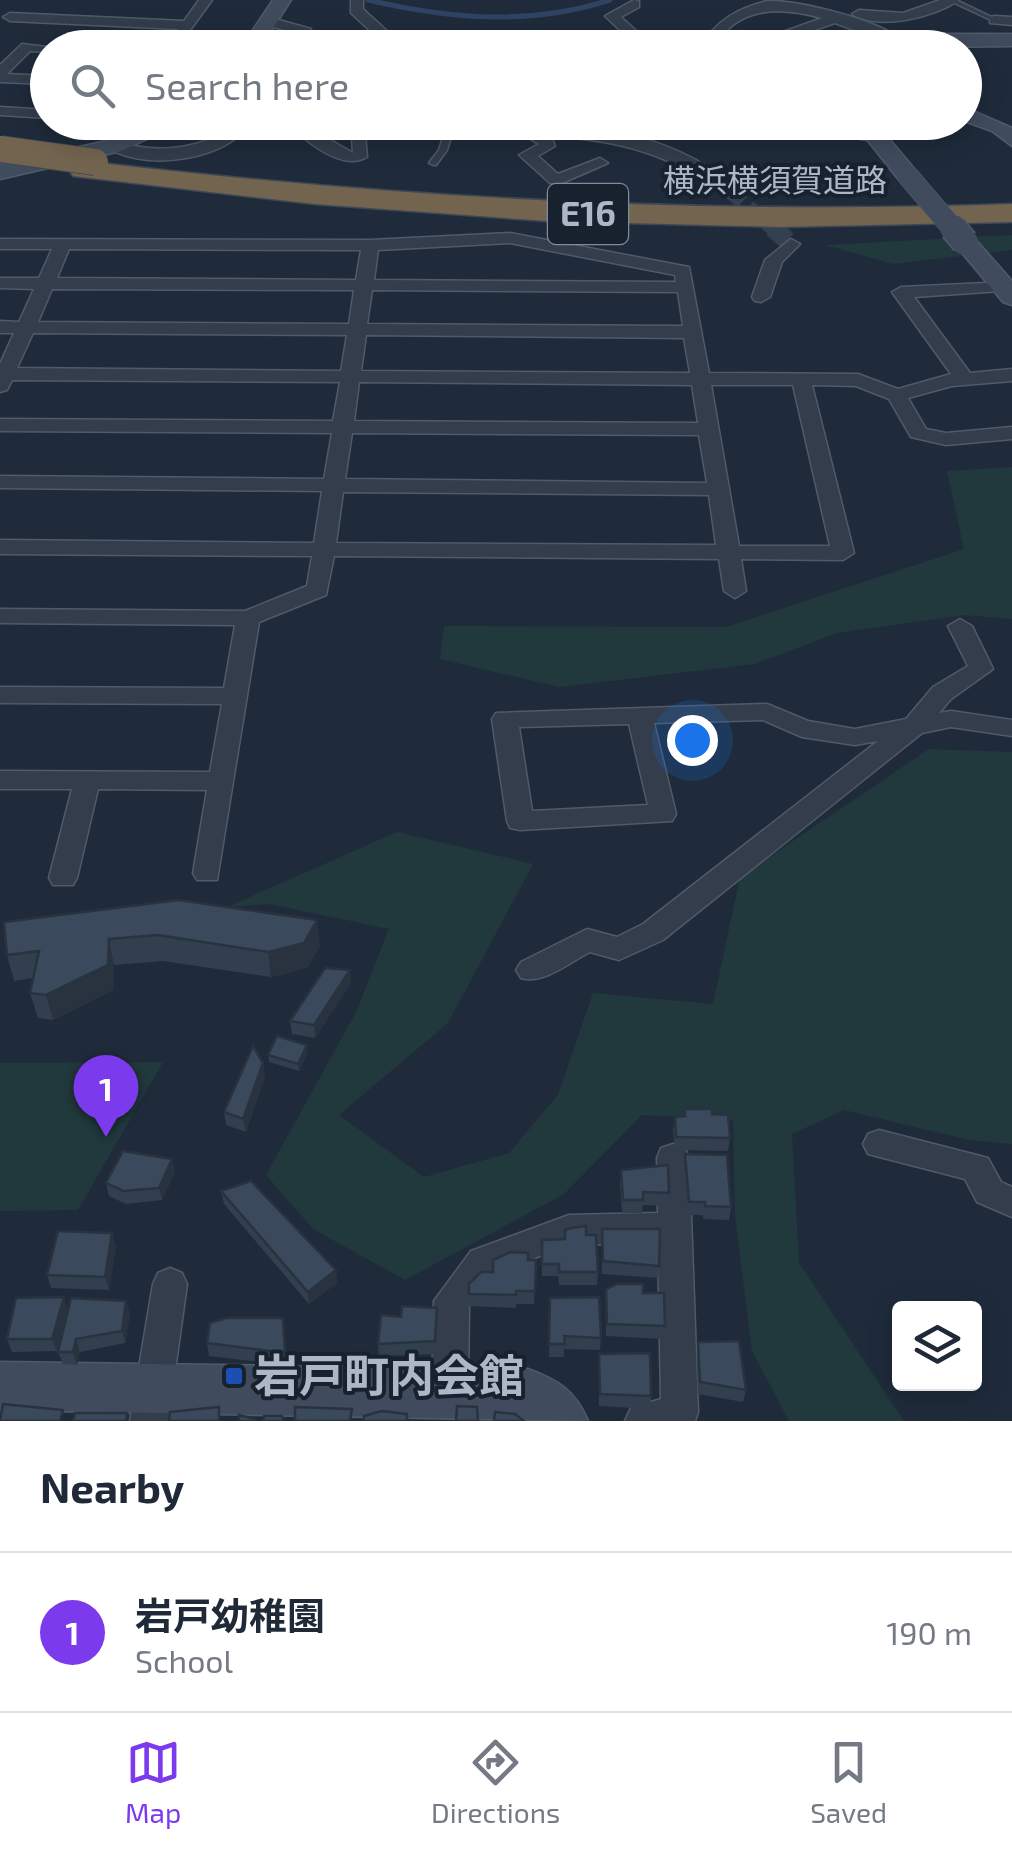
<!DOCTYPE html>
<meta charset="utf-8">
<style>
body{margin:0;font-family:"Exo 2","Noto Sans JP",sans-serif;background:#f6f6f7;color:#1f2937}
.controls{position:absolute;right:30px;bottom:30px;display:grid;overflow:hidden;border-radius:10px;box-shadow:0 5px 25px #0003}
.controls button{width:90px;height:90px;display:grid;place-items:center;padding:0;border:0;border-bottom:2px solid #e0e1e3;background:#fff;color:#1f2937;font:50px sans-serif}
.you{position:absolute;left:692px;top:740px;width:35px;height:35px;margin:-25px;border:8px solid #fff;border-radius:50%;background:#1a73e8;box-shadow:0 0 0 15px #1a73e833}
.badge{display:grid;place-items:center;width:65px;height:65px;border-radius:50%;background:#7c3aed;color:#fff;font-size:32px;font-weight:700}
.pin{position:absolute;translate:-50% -82px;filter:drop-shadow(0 2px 5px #0008)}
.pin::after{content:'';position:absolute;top:52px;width:35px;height:30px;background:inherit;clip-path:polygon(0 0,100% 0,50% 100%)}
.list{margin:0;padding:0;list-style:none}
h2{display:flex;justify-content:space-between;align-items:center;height:130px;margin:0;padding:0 40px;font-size:42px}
h2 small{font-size:32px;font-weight:400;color:#747a83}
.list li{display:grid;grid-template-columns:65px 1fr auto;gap:30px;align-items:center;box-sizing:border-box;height:160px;padding:0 40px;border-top:2px solid #e0e1e3}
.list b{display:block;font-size:38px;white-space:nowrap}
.list p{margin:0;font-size:32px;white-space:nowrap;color:#747a83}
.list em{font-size:32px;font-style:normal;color:#747a83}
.icon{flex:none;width:55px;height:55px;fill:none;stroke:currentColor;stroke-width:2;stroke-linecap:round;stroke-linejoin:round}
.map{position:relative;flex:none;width:1012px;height:1421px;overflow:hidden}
.search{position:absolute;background:#fff;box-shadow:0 5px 25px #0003;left:30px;right:30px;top:30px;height:110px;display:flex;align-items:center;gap:25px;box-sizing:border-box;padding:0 35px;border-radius:55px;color:#747a83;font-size:38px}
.sheet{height:290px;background:#fff}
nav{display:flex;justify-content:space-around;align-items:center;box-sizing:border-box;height:140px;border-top:2px solid #e0e1e3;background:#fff;font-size:28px;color:#747a83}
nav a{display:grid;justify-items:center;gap:5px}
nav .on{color:#7c3aed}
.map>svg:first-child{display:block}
.green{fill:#21393c}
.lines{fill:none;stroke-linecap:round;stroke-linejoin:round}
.stream{stroke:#2f4462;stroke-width:5}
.street-tunnel-far1{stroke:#344050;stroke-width:15;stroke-dasharray:15 8;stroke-linecap:butt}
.street-tunnel{stroke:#344050;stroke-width:19;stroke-dasharray:19 10;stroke-linecap:butt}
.lane-casing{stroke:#505a69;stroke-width:3}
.street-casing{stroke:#505a69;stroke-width:3}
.secondary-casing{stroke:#505a69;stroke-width:3}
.highway-casing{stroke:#3d4755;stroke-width:3}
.lane{fill:#333d4b;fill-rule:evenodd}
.street{fill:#333d4b;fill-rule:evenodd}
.secondary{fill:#404c5e;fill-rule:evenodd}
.highway{fill:#72644f;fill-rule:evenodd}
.secondary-bridge-far1-casing{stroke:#505a69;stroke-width:22;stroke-linecap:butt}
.secondary-bridge-casing{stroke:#505a69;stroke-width:29;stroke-linecap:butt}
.highway-bridge-casing{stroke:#3d4755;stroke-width:28;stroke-linecap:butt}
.secondary-bridge-far1{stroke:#404c5e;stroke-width:21}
.secondary-bridge{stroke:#404c5e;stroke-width:26}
.highway-bridge{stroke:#72644f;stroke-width:26}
.wall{fill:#323f4e}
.shaded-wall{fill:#293340}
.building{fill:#3a495b;stroke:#293340;stroke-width:2.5}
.transit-dot{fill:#1a4fb4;stroke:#18222f;stroke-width:4}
.labels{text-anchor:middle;stroke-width:8;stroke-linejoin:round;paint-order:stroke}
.far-street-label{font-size:32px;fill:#adb7c7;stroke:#18222f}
.shield{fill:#18222f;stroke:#808a99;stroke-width:2.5}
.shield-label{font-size:35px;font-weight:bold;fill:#adb7c7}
.near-poi-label{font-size:45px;font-weight:bold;fill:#adb7c7;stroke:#18222f;text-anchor:start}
</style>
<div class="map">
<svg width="1012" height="1421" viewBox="0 0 1012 1421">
<rect width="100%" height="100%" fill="#1f2b3b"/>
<g class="green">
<polygon points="1012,235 1012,250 893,264 825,245"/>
<polygon points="1012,467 1012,619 964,615 837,633 755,664 559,687 440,659 444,626 726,627 964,549 947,471"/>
<polygon points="929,749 1012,752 1012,1144 969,1140 844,1110 792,1134 799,1263 904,1421 789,1421 752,1351 735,1216 733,1120 642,1115 564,1194 405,1280 313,1229 266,1175 356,1012 389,929 269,904 227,907 397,832 533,864 448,1023 339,1115 424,1177 509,1153 558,1095 593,993 713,1004 740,877"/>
<polygon points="163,1062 78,1210 0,1211 0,1063"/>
</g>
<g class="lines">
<path class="stream" d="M 368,0 C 450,19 529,26 610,0"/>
<polyline class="street-tunnel-far1" points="731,192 776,231"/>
<polyline class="street-tunnel" points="773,228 791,244"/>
<g class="lane-casing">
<g id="lane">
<polygon points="948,0 956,0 998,20 993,21"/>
<polygon points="440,122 447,122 453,131 447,150 436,165 433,165 429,163 439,150 445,131"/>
</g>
</g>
<g class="street-casing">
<g id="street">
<polygon points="199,0 212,0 177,48 163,48 178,29 10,21 3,17 10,13 184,21"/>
<polygon points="351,0 363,0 363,9 387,31 414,35 412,48 398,48 401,41 378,38 351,13"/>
<polygon points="634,0 639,1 639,7 621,17 655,48 639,48 631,40 523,48 449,48 456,44 623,33 605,16"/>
<path d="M 940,0 L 959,0 C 934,17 880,31 852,14 L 859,10 L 903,13 Z"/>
<path d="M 767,1 C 799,0 878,20 902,40 L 890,43 L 835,23 L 791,38 L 790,48 L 776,48 L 780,33 L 822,18 C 781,7 737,5 714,48 L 700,48 C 715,21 738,8 767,1 Z"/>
<polygon points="995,16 1012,17 1012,25 990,23 990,17"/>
<polygon points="268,17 311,29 304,48 290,48 298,34 263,24 263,18"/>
<polygon points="22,44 55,48 48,48 48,52 30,51 7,74 48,76 48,84 0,82 0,65"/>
<polygon points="0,107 48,110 48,118 0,115"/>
<path d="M 228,122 L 243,122 L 245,130 C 216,162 140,171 105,146 L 113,141 C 154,153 186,151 225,133 L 229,129 Z"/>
<path d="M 338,122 L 354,122 L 365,134 L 367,157 C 344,171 311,145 293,129 L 306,126 L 353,153 L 352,138 Z"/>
<polygon points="749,122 798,122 874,131 882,136 874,141"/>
<path d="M 520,127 C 586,116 693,142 739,192 L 725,195 C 671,154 618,140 551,136 L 555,146 L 538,156 L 558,174 L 600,158 L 608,163 L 562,183 L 550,183 L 519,155 L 539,144 L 520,133 Z"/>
<path d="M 510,233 L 689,267 L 709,373 L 858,374 L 898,389 L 951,374 L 892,292 L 901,287 L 1007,282 L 1010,286 L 1001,291 L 914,297 L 970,373 L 1012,369 L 1012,381 L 952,386 L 908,398 L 926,429 L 946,433 L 1012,427 L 1012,439 L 946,445 L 911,437 L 889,399 L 856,386 L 812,385 L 854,553 L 843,560 L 741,559 L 746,591 L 735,598 L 724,591 L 719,559 L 334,556 L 326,595 L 259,622 L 217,880 L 197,880 L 193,873 L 207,790 L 98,789 L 77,878 L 73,885 L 53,885 L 49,878 L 72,789 L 0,789 L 0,771 L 210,772 L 222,704 L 0,703 L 0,687 L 224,688 L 235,625 L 0,623 L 0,609 L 245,611 L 307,586 L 312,556 L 0,554 L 0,540 L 314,543 L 322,491 L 0,488 L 0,476 L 324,479 L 332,433 L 0,431 L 0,419 L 333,421 L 340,382 L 12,380 L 7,390 L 0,392 L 0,364 L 14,333 L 0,333 L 0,321 L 19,322 L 34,289 L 0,288 L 0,278 L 39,278 L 52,249 L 0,249 L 0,239 L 370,240 ZM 510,243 L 675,275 L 676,282 L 374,280 L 378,250 ZM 69,249 L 361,250 L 356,280 L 57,278 ZM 52,289 L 354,290 L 349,324 L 38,322 ZM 372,290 L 678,292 L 683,326 L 367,324 ZM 33,333 L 347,335 L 341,371 L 17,368 ZM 366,335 L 684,338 L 690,373 L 361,371 ZM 359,382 L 692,385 L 698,423 L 354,421 ZM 711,385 L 793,385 L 830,546 L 739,546 ZM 352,433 L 699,435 L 707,483 L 345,479 ZM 343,492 L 709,495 L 716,545 L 336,543 Z"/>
<polygon points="791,239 800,244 782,262 770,297 761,302 755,301 752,297 765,260"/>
<path d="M 960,619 L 972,626 L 993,669 L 951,699 L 939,713 L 951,711 L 1012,720 L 1012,736 L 951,727 L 922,733 L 663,940 L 619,960 L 590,952 C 570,962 543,985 521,978 L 516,970 L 521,962 L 587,929 L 617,937 L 643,924 L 878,741 L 855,745 L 802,737 L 763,720 L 654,723 L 676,814 L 672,821 L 520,830 L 510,828 L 507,821 L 492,719 L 496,713 L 767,704 L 808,721 L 855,729 L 906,719 L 933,687 L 968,666 L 948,626 ZM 629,724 L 648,805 L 532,811 L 519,727 Z"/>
<polygon points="879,1130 988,1158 1001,1182 1012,1187 1012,1217 977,1202 965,1179 868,1154 863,1144 868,1134"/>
<polygon points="673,1144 685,1148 689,1158 698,1412 695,1421 625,1421 631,1408 661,1399 658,1243 569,1245 495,1273 469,1306 468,1392 463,1404 450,1410 437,1404 432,1392 434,1301 471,1251 569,1215 658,1213 657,1158 661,1148"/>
<polygon points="170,1268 182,1273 187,1284 168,1421 130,1421 153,1284 158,1273"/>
</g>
</g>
<g class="secondary-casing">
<g id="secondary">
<polygon points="273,0 291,0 260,48 241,48"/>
<polygon points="872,34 1012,34 1012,46 845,48"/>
<polygon points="964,107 1012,128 1012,146 992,131 964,121"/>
<polygon points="154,122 184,122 121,151 0,179 0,165 106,141"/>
<polygon points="853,122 875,122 916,171 919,176 916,181 900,181"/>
<polygon points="965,235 973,237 1012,281 1012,305 1003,302 953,242"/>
<path d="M 0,1362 L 528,1369 C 559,1381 575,1390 588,1421 L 0,1410 Z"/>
</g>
</g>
<g class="highway-casing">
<path id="highway" d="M 83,161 C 393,198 700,215 1012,204 L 1012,222 L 779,227 L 547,221 L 315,204 L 73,176 L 69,170 L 73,164 Z"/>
</g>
<use href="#lane" class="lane"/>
<use href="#street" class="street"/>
<use href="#secondary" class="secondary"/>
<use href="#highway" class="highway"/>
<g class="secondary-bridge-far1-casing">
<polyline id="secondary-bridge-far1" points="908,176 955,231"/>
</g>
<g class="secondary-bridge-casing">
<polyline id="secondary-bridge" points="953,228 965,242"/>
</g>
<g class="highway-bridge-casing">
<polyline id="highway-bridge" points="0,149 95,162"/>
</g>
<use href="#secondary-bridge-far1" class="secondary-bridge-far1"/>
<use href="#secondary-bridge" class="secondary-bridge"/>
<use href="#highway-bridge" class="highway-bridge"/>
</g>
<g class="wall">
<polygon points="4,922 320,946 307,968 271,977 163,961 114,965 113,990 53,1020 38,1018 30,993 33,978 14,981 7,955"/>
<polygon points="351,983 315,1038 292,1034 290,1021"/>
<polygon points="308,1051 299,1071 269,1062 268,1055"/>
<polygon points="263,1063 265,1076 246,1132 226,1125 224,1112"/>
<polygon points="685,1109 730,1138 728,1151 675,1150 673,1130 675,1117 684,1116"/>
<polygon points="685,1154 731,1207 729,1220 703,1219 703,1215 688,1215 684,1167"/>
<polygon points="621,1170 669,1193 668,1206 643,1205 642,1213 622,1213 620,1183"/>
<polygon points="175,1172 162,1200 126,1204 109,1196 106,1183"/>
<polygon points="221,1191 336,1270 337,1283 309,1304 224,1204"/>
<polygon points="602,1229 659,1266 658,1278 602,1274"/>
<polygon points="586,1235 598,1272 597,1285 559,1285 558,1276 542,1276 542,1240"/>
<polygon points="116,1246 109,1290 51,1288 47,1275"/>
<polygon points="528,1260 536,1260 534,1304 516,1304 516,1308 469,1306 469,1284 493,1272"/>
<polygon points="606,1289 643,1293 665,1326 663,1339 606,1336"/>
<polygon points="71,1298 130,1313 125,1343 80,1352 77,1365 63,1364 58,1352"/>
<polygon points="550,1298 601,1338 600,1350 564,1349 564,1357 549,1357"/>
<polygon points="437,1308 435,1354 379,1356 378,1344 401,1317"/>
<polygon points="68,1310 57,1351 12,1352 7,1339"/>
<polygon points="283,1318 287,1365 209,1356 207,1343"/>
<polygon points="698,1342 746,1390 743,1402 698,1394 697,1355"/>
<polygon points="599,1354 651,1396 650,1409 599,1406"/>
</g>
<g class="shaded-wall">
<polygon points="317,920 320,946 307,968 271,977 268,952"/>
<polygon points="109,939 114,965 113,990 53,1020 46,995"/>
<polygon points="350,970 351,983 315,1038 314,1025"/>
<polygon points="307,1045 308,1051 299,1071 298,1064"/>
<polygon points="263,1063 265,1076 246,1132 243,1119"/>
<polygon points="172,1159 175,1172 162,1200 159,1188"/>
<polygon points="112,1233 116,1246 109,1290 105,1277"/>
<polygon points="336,1270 337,1283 309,1304 308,1292"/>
<polygon points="64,1297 68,1310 57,1351 52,1339"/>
<polygon points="126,1301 130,1313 125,1343 122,1331"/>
<polygon points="76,1339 80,1352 77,1365 73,1352"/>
</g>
<g class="building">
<polygon points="179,900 317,920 304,943 268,952 158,935 109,939 108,965 46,995 30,993 39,951 7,955 4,922"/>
<polygon points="325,968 350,970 314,1025 290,1021"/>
<polygon points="277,1036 307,1045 298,1064 268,1055"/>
<polygon points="253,1046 263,1063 243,1119 224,1112"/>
<polygon points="685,1109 712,1109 712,1114 728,1115 730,1138 676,1137 675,1117 685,1116"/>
<polygon points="123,1151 172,1159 159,1188 123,1191 106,1183"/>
<polygon points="685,1154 727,1155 731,1207 705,1206 705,1202 689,1202"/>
<polygon points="668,1165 669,1193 643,1192 643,1200 623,1200 621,1170"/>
<polygon points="251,1181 336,1270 308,1292 221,1191"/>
<polygon points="586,1226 586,1235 596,1235 598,1272 559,1272 559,1264 542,1264 542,1240 565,1239 565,1230 571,1228"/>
<polygon points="602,1229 660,1229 659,1266 603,1261"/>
<polygon points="58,1231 112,1233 105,1277 47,1275"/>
<polygon points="510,1252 528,1253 528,1260 536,1260 535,1291 516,1291 516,1295 469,1294 469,1284 481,1272 493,1272 493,1260"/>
<polygon points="617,1284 643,1284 643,1293 664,1293 665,1326 607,1324 606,1289"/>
<polygon points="64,1297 52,1339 7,1339 16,1298"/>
<polygon points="599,1297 601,1338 564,1336 565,1344 549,1344 550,1298"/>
<polygon points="71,1298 126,1301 122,1331 76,1339 73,1352 58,1352"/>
<polygon points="402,1306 437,1308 435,1341 378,1344 381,1315 401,1317"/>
<polygon points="226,1318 283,1318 285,1353 207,1343 210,1323"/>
<polygon points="739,1341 746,1390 700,1382 698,1342"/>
<polygon points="650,1353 651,1396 600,1394 599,1354"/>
<polygon points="3,1404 63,1410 60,1421 0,1421"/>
<polygon points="457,1406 477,1407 478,1421 456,1421"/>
<polygon points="219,1407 219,1421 169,1421 170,1412"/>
<polygon points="295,1407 352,1409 350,1421 295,1421"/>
<polygon points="382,1411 407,1414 407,1421 364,1421 364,1416"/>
<polygon points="495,1412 515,1414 524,1421 494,1421"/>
<polygon points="75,1413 127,1413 126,1421 73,1421"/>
<polygon points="239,1415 255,1419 255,1421 239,1421"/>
<polygon points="264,1416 282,1416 283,1421 263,1421"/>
</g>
<rect class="transit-dot" x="224" y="1366" width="20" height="20" rx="5"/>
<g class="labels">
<g class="far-street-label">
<text x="775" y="192">横浜横須賀道路</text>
</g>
<rect class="shield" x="548" y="184" width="80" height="60" rx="8"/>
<g class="shield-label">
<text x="588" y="226">E16</text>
</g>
<g class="near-poi-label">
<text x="254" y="1392">岩戸町内会館</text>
</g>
</g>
</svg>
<div class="controls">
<button><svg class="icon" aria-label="layers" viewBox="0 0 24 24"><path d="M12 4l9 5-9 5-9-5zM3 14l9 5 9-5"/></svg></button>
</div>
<div class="you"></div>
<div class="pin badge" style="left:106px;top:1137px">1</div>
<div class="search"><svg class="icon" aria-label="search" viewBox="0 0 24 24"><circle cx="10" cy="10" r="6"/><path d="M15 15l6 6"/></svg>Search here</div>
</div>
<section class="sheet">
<h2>Nearby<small></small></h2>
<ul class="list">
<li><span class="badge">1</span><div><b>岩戸幼稚園</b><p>School</p></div><em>190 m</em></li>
</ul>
</section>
<nav>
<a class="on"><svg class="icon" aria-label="map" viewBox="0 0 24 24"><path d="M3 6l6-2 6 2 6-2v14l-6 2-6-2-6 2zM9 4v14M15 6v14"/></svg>Map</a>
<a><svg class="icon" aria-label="directions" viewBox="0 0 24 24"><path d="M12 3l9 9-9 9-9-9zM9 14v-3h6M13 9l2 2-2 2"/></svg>Directions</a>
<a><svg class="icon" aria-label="saved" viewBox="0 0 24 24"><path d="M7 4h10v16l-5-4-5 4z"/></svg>Saved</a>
</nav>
